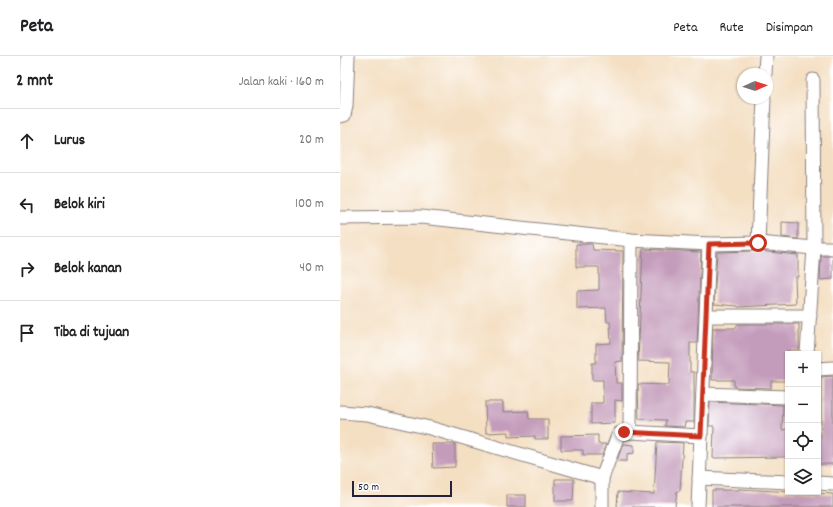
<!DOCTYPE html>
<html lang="id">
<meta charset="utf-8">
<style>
body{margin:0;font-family:Dekko,sans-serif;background:#f2f2f2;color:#202124}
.controls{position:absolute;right:12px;bottom:12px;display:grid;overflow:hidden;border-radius:0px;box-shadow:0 1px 3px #0004}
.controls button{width:36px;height:36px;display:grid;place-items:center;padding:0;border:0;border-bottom:1px solid #e0e0e0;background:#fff;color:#202124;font:20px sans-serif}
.compass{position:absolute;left:397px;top:12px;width:36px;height:36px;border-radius:50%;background:#fff;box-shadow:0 1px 3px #0004;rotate:87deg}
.scale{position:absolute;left:12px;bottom:10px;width:100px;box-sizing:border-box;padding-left:4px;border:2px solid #22223b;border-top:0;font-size:11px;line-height:14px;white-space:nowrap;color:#22223b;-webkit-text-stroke:3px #fff;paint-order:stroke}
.stop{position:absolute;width:12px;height:12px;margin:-9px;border:3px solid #c8321e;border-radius:50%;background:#fff}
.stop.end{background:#c8321e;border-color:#fff;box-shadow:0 1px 4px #0008}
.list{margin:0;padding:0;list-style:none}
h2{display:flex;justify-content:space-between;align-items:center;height:52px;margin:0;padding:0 16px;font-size:17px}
h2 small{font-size:13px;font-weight:400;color:#757577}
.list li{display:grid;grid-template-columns:26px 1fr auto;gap:12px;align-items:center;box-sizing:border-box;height:64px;padding:0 16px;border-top:1px solid #e0e0e0}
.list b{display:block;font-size:15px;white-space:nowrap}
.list em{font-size:13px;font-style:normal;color:#757577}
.icon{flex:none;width:22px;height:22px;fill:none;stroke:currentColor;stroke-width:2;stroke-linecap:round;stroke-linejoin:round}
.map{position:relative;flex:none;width:493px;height:451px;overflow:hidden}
header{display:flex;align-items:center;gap:24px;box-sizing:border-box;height:56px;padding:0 20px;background:#fff;border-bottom:1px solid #e0e0e0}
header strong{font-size:19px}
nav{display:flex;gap:22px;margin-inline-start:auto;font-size:14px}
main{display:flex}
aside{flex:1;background:#fff}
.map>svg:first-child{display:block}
.building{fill:#c49cbb}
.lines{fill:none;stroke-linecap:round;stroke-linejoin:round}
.minor-casing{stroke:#8b807e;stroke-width:15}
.minor{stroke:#fff;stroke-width:13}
.route{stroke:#c8321e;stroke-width:5}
</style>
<header>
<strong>Peta</strong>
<nav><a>Peta</a><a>Rute</a><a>Disimpan</a></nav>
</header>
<main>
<aside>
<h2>2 mnt<small>Jalan kaki · 160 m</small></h2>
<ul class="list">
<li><svg class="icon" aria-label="ahead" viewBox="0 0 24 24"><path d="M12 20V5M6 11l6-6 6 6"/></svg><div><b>Lurus</b></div><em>20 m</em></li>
<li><svg class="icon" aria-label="left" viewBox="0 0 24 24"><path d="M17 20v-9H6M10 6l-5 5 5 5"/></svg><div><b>Belok kiri</b></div><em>100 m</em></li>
<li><svg class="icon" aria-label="right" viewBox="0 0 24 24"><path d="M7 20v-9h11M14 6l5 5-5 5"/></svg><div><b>Belok kanan</b></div><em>40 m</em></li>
<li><svg class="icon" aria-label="arrive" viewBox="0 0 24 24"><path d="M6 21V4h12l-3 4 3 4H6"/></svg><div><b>Tiba di tujuan</b></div></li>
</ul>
</aside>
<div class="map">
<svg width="493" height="451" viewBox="0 0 493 451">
<rect width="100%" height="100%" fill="#fff"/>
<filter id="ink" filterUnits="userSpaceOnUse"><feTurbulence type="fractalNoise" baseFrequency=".025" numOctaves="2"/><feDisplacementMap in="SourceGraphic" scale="8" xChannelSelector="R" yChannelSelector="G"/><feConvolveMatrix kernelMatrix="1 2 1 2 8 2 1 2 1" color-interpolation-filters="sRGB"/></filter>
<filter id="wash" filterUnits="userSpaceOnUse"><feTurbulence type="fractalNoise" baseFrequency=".012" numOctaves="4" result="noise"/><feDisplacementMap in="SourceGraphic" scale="16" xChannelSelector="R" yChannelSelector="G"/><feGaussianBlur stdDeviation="0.9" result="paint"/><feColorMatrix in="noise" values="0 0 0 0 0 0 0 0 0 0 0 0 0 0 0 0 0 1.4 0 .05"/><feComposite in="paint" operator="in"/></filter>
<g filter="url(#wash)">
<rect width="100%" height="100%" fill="#f4dfc2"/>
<g id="blocks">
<g class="building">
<polygon points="442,166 458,167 458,183 442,181"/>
<polygon points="236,188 252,188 253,194 283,195 282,305 275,306 276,327 282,327 282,345 275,344 275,367 251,368 251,347 263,347 263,324 252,324 252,307 256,307 256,288 271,287 270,266 267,266 266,252 237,253 237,235 259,234 259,211 236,211"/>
<polygon points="303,193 361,196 357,287 350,287 350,316 354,316 354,366 345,366 344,371 325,370 326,364 299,363 298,328 329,329 330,306 298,305"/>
<polygon points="418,195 458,199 458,221 455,221 456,248 398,251 398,250 374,248 377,196"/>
<polygon points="481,200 493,200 493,223 480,224"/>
<polygon points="398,268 459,268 459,294 448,294 448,325 431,325 431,332 394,331 394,324 372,324 373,272 395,272"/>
<polygon points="493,320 493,408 478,408 478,381 481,381 481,321"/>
<polygon points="145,346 163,346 163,356 188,355 189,363 208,363 208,383 195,383 195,380 168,381 168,376 146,377"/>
<polygon points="370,346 443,349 442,374 448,373 448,401 373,402 374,370 369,370"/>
<polygon points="258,379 258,388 266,388 262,399 243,399 243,394 221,394 221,380"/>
<polygon points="317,386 343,387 340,435 337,435 335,451 277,451 278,436 314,438"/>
<polygon points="92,388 115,388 115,411 93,412"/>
<polygon points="283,388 294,389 294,397 287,398 287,405 277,405"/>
<polygon points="215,423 234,423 233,445 215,445"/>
<polygon points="398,433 493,438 493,451 372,451 372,434 398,434"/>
<rect x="167" y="439" width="19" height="12"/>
</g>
</g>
</g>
<g filter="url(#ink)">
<use href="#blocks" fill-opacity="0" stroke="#8b807e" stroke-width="1"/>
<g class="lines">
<g class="minor-casing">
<g id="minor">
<polyline points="425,18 426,0"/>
<polyline points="0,60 4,59 6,50 8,0"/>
<polyline points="0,162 81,161 291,184 369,188 418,187 474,192 493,192"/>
<polyline points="418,187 424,42"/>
<polyline points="367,260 470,260"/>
<polyline points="467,298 474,192 473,24"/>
<polyline points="478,313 493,312"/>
<polyline points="363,338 448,341"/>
<polyline points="0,356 27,358 90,372 262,422"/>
<polyline points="290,376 361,380"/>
<polyline points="359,422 448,426"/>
<polyline points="478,427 493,428"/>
<polyline points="262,451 262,422 277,382 279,378 290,376 291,184"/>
<polyline points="358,451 369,188"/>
</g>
</g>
<use href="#minor" class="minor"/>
</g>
</g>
<g class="lines" filter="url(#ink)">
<polyline class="route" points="284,376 361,380 369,188 418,187"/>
</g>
</svg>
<div class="controls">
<button>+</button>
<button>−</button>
<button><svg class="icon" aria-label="locate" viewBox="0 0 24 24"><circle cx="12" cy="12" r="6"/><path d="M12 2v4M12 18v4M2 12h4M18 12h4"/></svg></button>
<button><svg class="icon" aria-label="layers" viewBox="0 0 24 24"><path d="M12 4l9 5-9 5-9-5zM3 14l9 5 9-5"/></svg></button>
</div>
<svg class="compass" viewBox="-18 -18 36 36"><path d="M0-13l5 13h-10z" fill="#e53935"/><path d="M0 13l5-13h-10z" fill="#757577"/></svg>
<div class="scale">50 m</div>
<div class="stop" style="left:418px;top:187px"></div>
<div class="stop end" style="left:284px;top:376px"></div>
</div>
</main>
